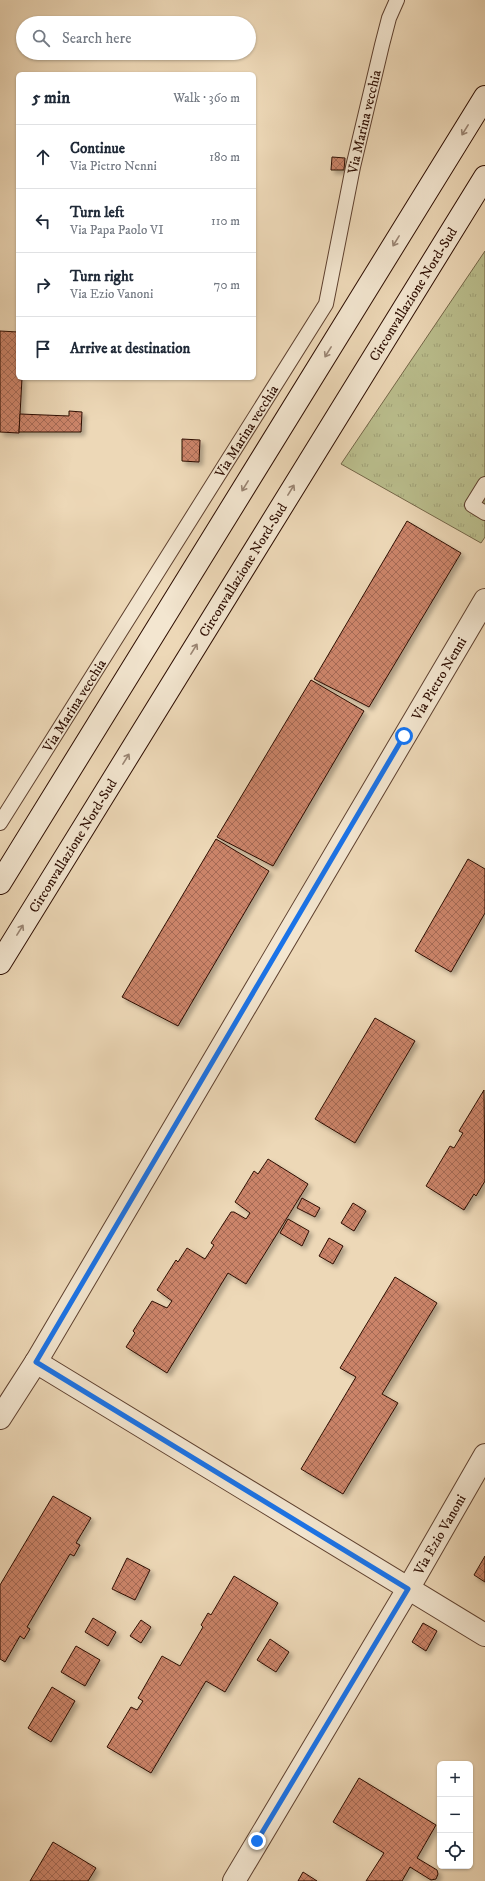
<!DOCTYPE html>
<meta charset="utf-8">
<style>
body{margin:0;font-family:"IM FELL DW Pica",serif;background:#f2f2f3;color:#1f2937}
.controls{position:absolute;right:12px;bottom:12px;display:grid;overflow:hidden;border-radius:6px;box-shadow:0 1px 3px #0004}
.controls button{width:36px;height:36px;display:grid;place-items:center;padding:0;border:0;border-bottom:1px solid #e0e1e3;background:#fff;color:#1f2937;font:20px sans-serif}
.stop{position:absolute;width:12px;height:12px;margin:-9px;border:3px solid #1a73e8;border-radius:50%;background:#fff}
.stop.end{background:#1a73e8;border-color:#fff;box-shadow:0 1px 4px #0008}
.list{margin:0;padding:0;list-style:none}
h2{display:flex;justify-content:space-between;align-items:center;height:52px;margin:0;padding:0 16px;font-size:17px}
h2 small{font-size:13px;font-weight:400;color:#747a83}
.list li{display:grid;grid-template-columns:26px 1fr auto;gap:12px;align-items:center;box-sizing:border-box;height:64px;padding:0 16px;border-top:1px solid #e0e1e3}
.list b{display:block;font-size:15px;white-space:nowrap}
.list p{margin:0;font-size:13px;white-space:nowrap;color:#747a83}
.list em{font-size:13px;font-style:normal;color:#747a83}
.icon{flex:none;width:22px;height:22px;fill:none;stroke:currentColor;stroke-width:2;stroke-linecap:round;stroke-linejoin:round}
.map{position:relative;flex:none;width:485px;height:1881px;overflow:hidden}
.search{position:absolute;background:#fff;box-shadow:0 1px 3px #0004;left:16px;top:16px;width:240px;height:44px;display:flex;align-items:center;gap:10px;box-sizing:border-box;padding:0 14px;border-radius:22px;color:#747a83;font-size:15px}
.panel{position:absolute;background:#fff;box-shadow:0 1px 3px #0004;left:16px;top:72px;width:240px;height:308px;border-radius:6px}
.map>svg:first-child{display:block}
.park{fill:url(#park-tufts);stroke:#746648}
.building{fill:url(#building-cross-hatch);stroke:#2e0e02;filter:url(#shadow)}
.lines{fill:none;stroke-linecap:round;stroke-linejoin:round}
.service-casing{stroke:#5e402f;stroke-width:16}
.minor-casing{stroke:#5e402f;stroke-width:24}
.secondary-casing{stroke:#2e0e02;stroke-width:24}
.service{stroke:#f3e6d0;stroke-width:14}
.minor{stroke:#f3e6d0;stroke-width:22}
.secondary{stroke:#f3e6d0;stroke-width:22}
.oneway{stroke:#9a8573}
.route{stroke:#1a73e8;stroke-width:5}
.labels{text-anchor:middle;stroke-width:4;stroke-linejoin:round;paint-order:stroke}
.street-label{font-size:14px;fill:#2e0e02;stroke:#f3e6d0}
</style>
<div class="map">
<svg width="485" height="1881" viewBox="0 0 485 1881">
<defs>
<pattern id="park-tufts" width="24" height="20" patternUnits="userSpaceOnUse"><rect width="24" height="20" fill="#babe8d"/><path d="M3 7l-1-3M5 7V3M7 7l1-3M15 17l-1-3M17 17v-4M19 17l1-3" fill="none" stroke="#a0a278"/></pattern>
<pattern id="building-cross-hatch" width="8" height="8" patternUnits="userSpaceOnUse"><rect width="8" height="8" fill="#cb8469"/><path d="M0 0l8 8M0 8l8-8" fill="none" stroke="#a56a54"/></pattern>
<filter id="shadow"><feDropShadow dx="3.5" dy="3.5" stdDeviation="2" flood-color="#0004"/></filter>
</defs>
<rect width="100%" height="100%" fill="#edd8b7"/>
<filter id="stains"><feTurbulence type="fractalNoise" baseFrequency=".005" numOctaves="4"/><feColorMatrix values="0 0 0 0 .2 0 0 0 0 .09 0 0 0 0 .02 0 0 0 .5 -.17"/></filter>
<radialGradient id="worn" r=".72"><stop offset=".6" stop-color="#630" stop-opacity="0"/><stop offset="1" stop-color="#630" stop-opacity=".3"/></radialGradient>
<polygon class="park" points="485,251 485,537 481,543 341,464"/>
<g class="building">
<polygon points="332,157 345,158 344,170 331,170"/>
<polygon points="0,331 18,332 18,378 22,378 19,433 0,432"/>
<polygon points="69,411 82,412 81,432 19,432 20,414 69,416"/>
<polygon points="182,439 200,440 199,462 182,461"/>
<polygon points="407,521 461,553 369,707 314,679"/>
<polygon points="311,680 364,711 273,866 217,837"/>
<polygon points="216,839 269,871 178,1026 122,997"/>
<polygon points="468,859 485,869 485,913 451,972 415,951"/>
<polygon points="375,1018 415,1041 355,1143 315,1119"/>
<polygon points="484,1090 485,1181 476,1196 474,1194 464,1210 426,1186 450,1146 454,1148 463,1133 459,1131"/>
<polygon points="268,1159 308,1184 246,1284 228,1273 167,1373 126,1347 135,1333 133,1331 152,1301 167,1308 172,1301 157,1290 176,1260 178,1262 187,1248 205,1259 214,1245 211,1243 231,1212 234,1212 246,1219 250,1213 235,1202 254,1171 258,1174"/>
<polygon points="302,1198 320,1208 315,1217 297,1208"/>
<polygon points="353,1203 366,1211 354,1231 341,1223"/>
<polygon points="288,1219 309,1231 302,1246 280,1233"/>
<polygon points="329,1238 343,1246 333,1264 319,1256"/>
<polygon points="395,1277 437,1303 382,1394 398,1403 343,1494 301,1469 356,1377 340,1368"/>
<polygon points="53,1496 91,1518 76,1543 80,1545 74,1556 70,1554 27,1627 30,1629 24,1639 20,1636 5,1662 0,1659 0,1585"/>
<polygon points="485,1556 485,1582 474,1575"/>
<polygon points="127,1558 150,1570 135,1600 112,1589"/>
<polygon points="234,1576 278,1603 225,1692 206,1681 151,1773 107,1747 131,1707 137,1710 143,1701 138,1698 162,1656 180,1666 203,1627 201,1625 208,1613 211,1615"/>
<polygon points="93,1618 116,1632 108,1646 85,1632"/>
<polygon points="141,1620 151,1627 141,1643 130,1636"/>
<polygon points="423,1623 437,1631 426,1651 412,1642"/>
<polygon points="270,1639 289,1652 276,1672 257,1660"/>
<polygon points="76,1646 100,1660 85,1686 61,1672"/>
<polygon points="52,1687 75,1701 51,1742 28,1728"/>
<polygon points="359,1778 436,1825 417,1858 437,1870 438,1874 436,1879 431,1880 410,1867 402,1881 366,1881 384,1853 333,1822"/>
<polygon points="53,1842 96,1868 88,1881 30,1881"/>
<polygon points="303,1872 317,1881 298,1881"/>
</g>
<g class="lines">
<g class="service-casing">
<g id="service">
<polyline points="485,484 472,505 485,513"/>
<path id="s1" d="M 0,823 L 326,304 L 353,167 L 382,45 L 389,18 L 397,0"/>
</g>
</g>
<g class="minor-casing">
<g id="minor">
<polyline points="36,1362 485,1635"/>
<path id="s2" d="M 0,1418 L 36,1362 L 485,600"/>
<path id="s3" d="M 234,1881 L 408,1589 L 485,1455"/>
</g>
</g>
<g class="secondary-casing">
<g id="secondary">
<polyline points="0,883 485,97"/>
<path id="s4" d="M 0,963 L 485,177"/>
</g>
</g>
<use href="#service" class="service"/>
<use href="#minor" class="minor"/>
<use href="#secondary" class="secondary"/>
</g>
<defs><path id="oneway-shaft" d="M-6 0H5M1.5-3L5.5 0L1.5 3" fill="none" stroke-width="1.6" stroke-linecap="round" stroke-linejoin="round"/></defs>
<g class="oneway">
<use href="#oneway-shaft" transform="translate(465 130) rotate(122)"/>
<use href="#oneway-shaft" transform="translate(396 241) rotate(122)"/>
<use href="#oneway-shaft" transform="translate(328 352) rotate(122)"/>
<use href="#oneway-shaft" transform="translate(245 486) rotate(122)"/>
<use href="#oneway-shaft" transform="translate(291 490) rotate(-58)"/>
<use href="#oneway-shaft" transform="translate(194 649) rotate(-58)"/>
<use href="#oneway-shaft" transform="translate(126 759) rotate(-58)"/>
<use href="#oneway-shaft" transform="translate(20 930) rotate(-58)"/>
</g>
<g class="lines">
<polyline class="route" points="257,1841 408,1589 36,1362 404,736"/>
</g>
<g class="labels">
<g class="street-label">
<text dy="5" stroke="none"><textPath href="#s1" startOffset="799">Via Marina vecchia</textPath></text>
<text dy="5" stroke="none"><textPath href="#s4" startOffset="786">Circonvallazione Nord-Sud</textPath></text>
<text dy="5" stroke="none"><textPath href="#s1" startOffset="463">Via Marina vecchia</textPath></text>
<text dy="5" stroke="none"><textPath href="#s4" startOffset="462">Circonvallazione Nord-Sud</textPath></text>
<text dy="5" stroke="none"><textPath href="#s2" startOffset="860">Via Pietro Nenni</textPath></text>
<text dy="5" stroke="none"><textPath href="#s1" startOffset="139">Via Marina vecchia</textPath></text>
<text dy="5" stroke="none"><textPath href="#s4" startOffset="138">Circonvallazione Nord-Sud</textPath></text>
<text dy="5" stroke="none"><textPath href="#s3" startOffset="403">Via Ezio Vanoni</textPath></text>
</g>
</g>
<rect width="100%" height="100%" filter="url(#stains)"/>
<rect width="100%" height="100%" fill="url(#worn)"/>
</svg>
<div class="controls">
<button>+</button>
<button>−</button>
<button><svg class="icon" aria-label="locate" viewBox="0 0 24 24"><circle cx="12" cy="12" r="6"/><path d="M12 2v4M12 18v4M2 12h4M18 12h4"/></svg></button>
</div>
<div class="stop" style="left:404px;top:736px"></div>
<div class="stop end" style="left:257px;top:1841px"></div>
<div class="search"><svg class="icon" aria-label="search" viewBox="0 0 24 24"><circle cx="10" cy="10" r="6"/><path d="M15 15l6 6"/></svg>Search here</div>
<section class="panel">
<h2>5 min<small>Walk · 360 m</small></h2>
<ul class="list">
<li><svg class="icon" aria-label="ahead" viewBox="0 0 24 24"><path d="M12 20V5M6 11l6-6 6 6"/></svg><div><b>Continue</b><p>Via Pietro Nenni</p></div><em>180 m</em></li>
<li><svg class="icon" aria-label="left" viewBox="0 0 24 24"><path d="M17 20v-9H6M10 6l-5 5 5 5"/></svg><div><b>Turn left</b><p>Via Papa Paolo VI</p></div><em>110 m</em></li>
<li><svg class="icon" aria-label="right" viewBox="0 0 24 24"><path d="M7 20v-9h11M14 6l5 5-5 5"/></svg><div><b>Turn right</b><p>Via Ezio Vanoni</p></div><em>70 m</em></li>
<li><svg class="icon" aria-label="arrive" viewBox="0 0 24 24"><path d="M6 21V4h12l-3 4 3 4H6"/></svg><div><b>Arrive at destination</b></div></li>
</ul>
</section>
</div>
